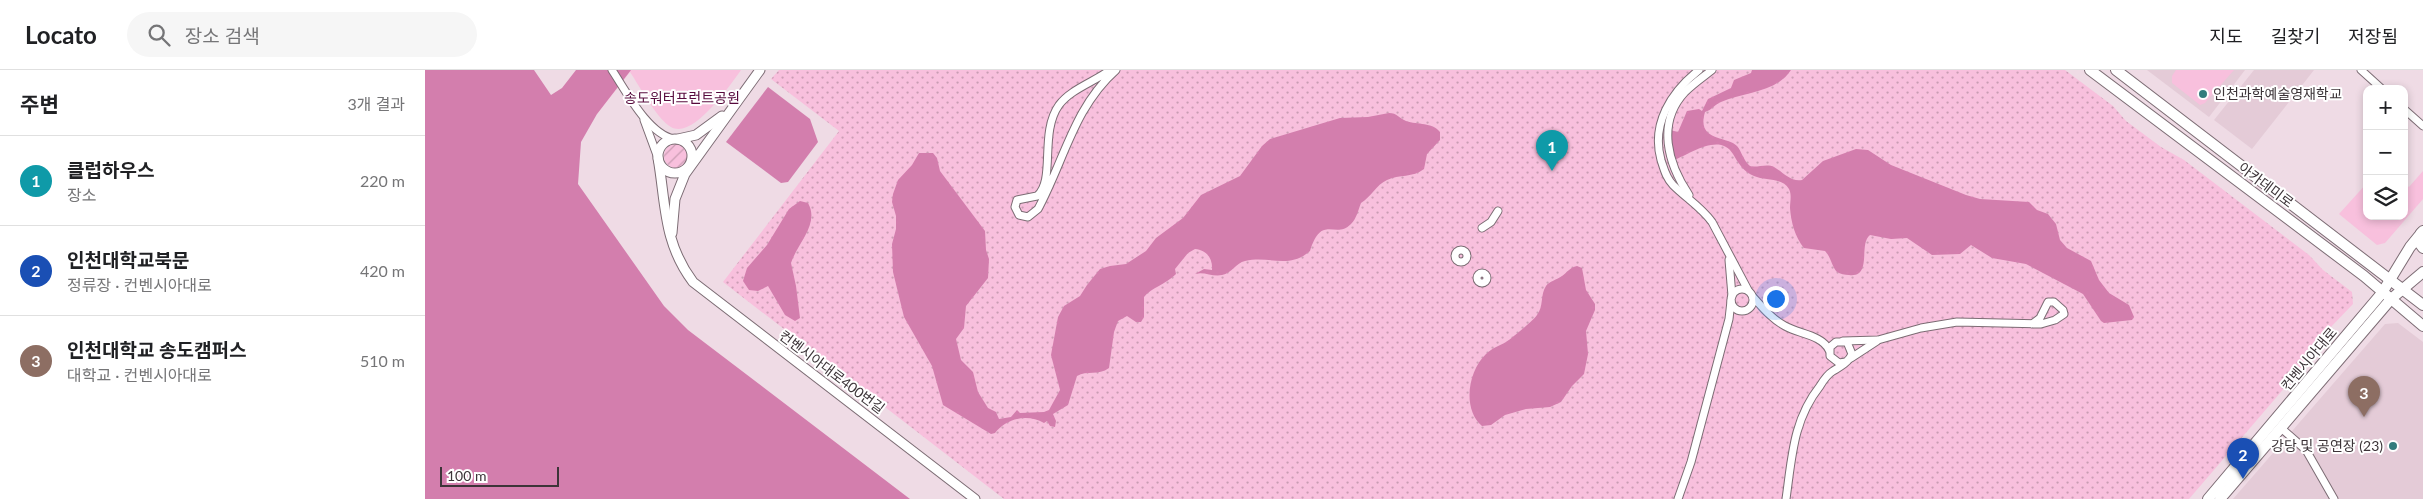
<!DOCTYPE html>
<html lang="ko">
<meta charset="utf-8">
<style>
body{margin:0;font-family:Lato,"Noto Sans KR",sans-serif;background:#f6f6f6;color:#202124}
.controls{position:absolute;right:15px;top:15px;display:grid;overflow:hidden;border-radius:10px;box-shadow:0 2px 8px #0003}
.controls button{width:45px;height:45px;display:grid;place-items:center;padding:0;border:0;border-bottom:1px solid #e0e0e0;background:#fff;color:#202124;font:25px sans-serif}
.scale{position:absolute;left:15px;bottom:12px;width:119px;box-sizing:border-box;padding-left:5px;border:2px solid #3c3438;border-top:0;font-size:14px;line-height:18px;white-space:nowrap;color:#3c3438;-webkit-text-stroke:4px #fff;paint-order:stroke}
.you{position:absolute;left:1350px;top:228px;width:18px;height:18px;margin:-12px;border:4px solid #fff;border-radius:50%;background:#1a73e8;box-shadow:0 0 0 8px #1a73e833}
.badge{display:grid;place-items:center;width:32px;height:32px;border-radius:50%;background:#337c7d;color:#fff;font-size:16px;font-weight:700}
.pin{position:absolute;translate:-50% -41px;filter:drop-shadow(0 1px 2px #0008)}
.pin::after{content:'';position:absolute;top:26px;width:18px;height:15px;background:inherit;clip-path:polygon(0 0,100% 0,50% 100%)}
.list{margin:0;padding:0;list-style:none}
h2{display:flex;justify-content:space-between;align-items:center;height:65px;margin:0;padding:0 20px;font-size:21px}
h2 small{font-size:16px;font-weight:400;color:#757577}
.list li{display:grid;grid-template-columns:32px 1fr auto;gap:15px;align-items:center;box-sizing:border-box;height:90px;padding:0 20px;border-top:1px solid #e0e0e0}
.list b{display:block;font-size:19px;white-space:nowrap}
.list p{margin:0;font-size:16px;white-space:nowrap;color:#757577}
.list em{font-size:16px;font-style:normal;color:#757577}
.icon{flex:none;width:28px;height:28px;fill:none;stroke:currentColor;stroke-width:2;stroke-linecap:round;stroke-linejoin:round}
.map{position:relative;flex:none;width:1998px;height:429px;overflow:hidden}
header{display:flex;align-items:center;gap:30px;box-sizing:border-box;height:70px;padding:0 25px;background:#fff;border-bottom:1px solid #e0e0e0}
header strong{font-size:24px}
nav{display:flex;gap:28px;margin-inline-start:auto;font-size:18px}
.search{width:350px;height:45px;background:#f6f6f6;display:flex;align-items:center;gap:12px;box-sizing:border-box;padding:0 18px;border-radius:28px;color:#757577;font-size:19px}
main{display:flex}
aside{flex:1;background:#fff}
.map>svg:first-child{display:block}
.built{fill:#e4cbd7}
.grass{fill:url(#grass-dots)}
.park{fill:#f8c0dd}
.garden{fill:url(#garden-furrows)}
.water{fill:#d37ead}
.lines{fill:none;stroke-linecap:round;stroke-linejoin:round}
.minor-casing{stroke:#7c6c74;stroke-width:9}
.tertiary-casing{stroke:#7c6c74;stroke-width:11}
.secondary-casing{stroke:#7c6c74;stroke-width:12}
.minor{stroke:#fff;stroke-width:7}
.tertiary{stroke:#fff;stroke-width:9}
.secondary{stroke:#fff;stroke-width:10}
.poi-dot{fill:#337c7d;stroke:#fff;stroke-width:2}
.labels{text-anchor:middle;stroke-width:4;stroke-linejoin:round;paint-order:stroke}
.poi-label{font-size:14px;fill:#3c3438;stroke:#fff;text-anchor:start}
.park-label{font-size:14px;fill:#56093c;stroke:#fff}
.street-label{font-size:14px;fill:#3c3438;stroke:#fff}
</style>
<header>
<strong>Locato</strong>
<div class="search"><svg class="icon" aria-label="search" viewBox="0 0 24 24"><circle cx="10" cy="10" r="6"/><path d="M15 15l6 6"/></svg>장소 검색</div>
<nav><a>지도</a><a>길찾기</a><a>저장됨</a></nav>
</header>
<main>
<aside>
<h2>주변<small>3개 결과</small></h2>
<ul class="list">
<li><span class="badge" style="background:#0f9aa8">1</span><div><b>클럽하우스</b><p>장소</p></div><em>220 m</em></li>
<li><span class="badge" style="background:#1a4fb4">2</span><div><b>인천대학교북문</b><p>정류장 · 컨벤시아대로</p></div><em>420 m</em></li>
<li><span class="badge" style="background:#8d6e63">3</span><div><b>인천대학교 송도캠퍼스</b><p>대학교 · 컨벤시아대로</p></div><em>510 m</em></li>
</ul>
</aside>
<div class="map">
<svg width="1998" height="429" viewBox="0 0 1998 429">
<defs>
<pattern id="grass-dots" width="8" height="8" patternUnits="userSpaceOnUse" patternTransform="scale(1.25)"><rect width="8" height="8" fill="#f8c0dd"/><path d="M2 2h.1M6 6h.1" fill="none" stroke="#ca9db4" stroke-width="1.8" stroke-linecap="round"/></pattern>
<pattern id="garden-furrows" width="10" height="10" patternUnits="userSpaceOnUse" patternTransform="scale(1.25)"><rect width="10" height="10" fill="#f8c0dd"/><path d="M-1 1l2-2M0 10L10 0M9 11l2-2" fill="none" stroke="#ca9db4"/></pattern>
</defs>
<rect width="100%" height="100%" fill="#efdbe5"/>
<g class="built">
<polygon points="1722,0 1820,0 1784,47"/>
<polygon points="1829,0 1889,0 1827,79 1789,50"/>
<polygon points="1973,253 1998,272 1998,429 1808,429 1960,254"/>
</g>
<polygon class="grass" points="354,0 1640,0 1688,36 1701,51 1736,77 1759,90 1884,185 1898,200 1927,222 1928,234 1904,259 1880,294 1764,429 579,429 298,212 414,61 346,9"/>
<g class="park">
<path d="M 151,0 L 316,0 C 305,15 268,70 246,57 C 232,49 215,17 205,2 L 172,44 Z"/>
<polygon points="1751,0 1809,0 1780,33 1775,35 1747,13 1747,6"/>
<polygon points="1998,101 1998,129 1960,173 1952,175 1914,144 1942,113 1942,146 1979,146 1979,113 1984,117"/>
</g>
<circle class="garden" cx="251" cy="86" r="12"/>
<g class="water">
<polygon points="0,0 109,0 126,25 137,18 151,0 206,0 172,44 156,72 153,114 239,236 263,260 485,429 0,429"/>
<path d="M 1327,0 L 1366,0 C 1351,23 1319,22 1296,32 C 1290,34 1287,40 1280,42 C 1271,72 1302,66 1312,76 C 1317,82 1318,90 1325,96 C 1332,98 1342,93 1349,97 C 1358,102 1365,112 1377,110 L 1398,91 L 1431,79 L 1443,80 L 1466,95 L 1541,125 L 1555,129 L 1604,132 L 1612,140 L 1623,144 L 1631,154 L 1635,170 L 1642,178 L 1666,191 L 1674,210 L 1684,223 L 1704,235 L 1709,247 L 1707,250 L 1679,253 L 1676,251 L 1658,224 L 1601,194 L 1567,188 L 1546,175 L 1535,184 L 1507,185 L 1482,168 L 1466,169 L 1445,165 C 1433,174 1448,208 1424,205 C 1420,205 1415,204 1412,202 C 1407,197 1406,187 1400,181 L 1379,178 C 1370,167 1366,152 1365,138 C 1365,132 1367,125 1364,119 C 1357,107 1340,111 1329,106 C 1319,102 1313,93 1308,84 C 1295,62 1265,84 1249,90 L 1245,71 L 1245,60 L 1253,62 L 1262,41 L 1274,39 L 1277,41 L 1283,29 L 1306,18 L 1309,10 L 1326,3 Z"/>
<polygon points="343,17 385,49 393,72 363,112 356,113 301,72"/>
<path d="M 964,43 C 972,43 974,48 981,51 C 993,55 1007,52 1015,62 L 1015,70 L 1002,84 L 999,99 C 988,108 974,104 962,110 C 951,115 946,127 936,133 C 933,140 932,148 926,154 C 910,170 897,143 885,181 C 863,200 845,185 820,191 C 811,193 807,203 797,205 C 787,207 779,201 770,204 L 779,199 L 787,200 C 788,189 782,180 770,179 L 763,183 L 750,199 L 751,204 C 740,215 727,217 719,227 L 719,247 L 716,252 L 711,252 L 702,246 L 693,251 L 689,262 L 684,298 C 673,306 662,300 652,306 L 643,335 L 628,344 L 631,351 L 630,357 L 625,356 L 622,351 L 619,353 C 602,343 581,349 570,363 L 566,364 L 518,335 L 507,296 L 479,247 L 468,202 L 467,174 L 471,159 L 471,146 L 467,132 L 468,124 L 473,110 L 487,95 L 494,83 L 508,83 L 512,88 L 515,101 L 560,161 L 561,180 L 564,189 L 563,208 L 541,236 L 539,258 L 531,269 L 536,290 L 548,302 L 553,322 L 563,338 L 571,342 L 574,349 L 586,347 L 592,340 L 595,343 L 619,342 L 624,340 L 635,320 L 626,285 L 633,247 L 639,236 L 655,226 L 662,215 L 675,199 L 685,196 L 701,194 L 721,181 L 731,168 L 758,148 L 776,125 L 815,106 L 837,76 L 845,69 L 915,48 L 943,47 Z"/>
<path d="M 375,131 L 383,133 C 395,154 372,174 366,193 L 371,216 L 375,248 L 370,251 L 360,245 L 343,216 L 333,221 L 324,220 L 318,211 L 322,198 L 342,175 L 364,139 Z"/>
<path d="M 1152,196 L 1157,198 L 1161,220 L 1170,234 L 1170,240 L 1161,261 L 1163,284 L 1159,304 L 1147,316 L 1136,332 L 1125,337 L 1101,339 L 1080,345 L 1066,355 L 1057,356 C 1037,339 1043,301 1061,284 C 1067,278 1074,276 1081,272 C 1086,269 1109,250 1112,245 C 1119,236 1115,225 1121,216 C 1124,211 1132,210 1137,206 C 1143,202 1144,198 1152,196 Z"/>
</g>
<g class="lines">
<g class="minor-casing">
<g id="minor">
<path d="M 187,0 C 201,21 223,64 249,69"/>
<path d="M 685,0 C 669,12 646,19 634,35 C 614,63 631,110 612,126 L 592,130 L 590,137 L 594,145 L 603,147 L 613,139 C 639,91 649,37 691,0"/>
<path d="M 1274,0 C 1246,22 1226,54 1236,90 C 1239,99 1241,108 1248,115 C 1261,128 1276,137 1287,152 L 1323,220"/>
<polyline points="1936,0 1957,19"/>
<polyline points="1979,39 1998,56"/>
<polyline points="219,50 233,88"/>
<path d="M 1264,125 C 1243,94 1231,53 1260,22 C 1268,14 1278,7 1287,0"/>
<polyline points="1057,158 1066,152 1073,141"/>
<circle cx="1036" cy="186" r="6"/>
<polyline points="1304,190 1307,226"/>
<circle cx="1057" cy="208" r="5"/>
<circle cx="1317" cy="230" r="11"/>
<path d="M 1328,227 C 1338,238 1347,249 1360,256 C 1374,264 1397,265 1404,280"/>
<polyline points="1418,271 1453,270 1496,258 1532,252 1616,254 1630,250 1639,244 1638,240 1629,232 1623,232 1615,248 1607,254"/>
<polyline points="1426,288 1452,271"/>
<polyline points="1856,358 1881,380 1909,429"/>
<polyline points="1253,429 1266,392 1304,249 1306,231"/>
<path d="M 1361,429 C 1367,387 1368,350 1395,316 C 1398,311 1403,304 1408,301 C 1415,297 1424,292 1427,284 L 1422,272 L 1411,272 L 1405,277 L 1405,286 L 1414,293 L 1421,292"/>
</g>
</g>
<g class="tertiary-casing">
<g id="tertiary">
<circle cx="250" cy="86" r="17"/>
<polyline points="253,69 271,65 297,46"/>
<path d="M 233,88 C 241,134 238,172 268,212 L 550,429"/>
<polyline points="247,163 250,129 260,104 335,0"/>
</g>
</g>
<g class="secondary-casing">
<g id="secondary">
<polyline points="1665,0 1939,206 1998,256"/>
<polyline points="1691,0 1998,235"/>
<polyline points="1996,163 1995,174 1998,178"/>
<polyline points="1783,429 1957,223 1985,177 1998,161"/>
<polyline points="1795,429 1966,229 1998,202"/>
</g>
</g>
<use href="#minor" class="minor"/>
<use href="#tertiary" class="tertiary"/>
<use href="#secondary" class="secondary"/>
</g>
<g class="poi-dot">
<circle cx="1778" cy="24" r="5"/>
<circle cx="1968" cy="376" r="5"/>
</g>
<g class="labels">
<g class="poi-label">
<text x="1788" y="29">인천과학예술영재학교</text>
<text x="1958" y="381" text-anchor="end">강당 및 공연장 (23)</text>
</g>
<g class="park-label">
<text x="257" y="33">송도워터프런트공원</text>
</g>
<g class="street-label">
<text transform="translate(1841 115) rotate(37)" y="5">아카데미로</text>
<text transform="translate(1884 289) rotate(-50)" y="5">컨벤시아대로</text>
<text transform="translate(407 302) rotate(37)" y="5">컨벤시아대로400번길</text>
</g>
</g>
</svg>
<div class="controls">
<button>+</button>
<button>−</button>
<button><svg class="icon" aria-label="layers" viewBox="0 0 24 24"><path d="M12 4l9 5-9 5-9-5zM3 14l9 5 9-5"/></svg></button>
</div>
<div class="scale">100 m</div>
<div class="you"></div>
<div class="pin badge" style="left:1127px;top:101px;background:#0f9aa8">1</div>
<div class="pin badge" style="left:1818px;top:409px;background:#1a4fb4">2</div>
<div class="pin badge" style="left:1939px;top:347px;background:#8d6e63">3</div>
</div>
</main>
